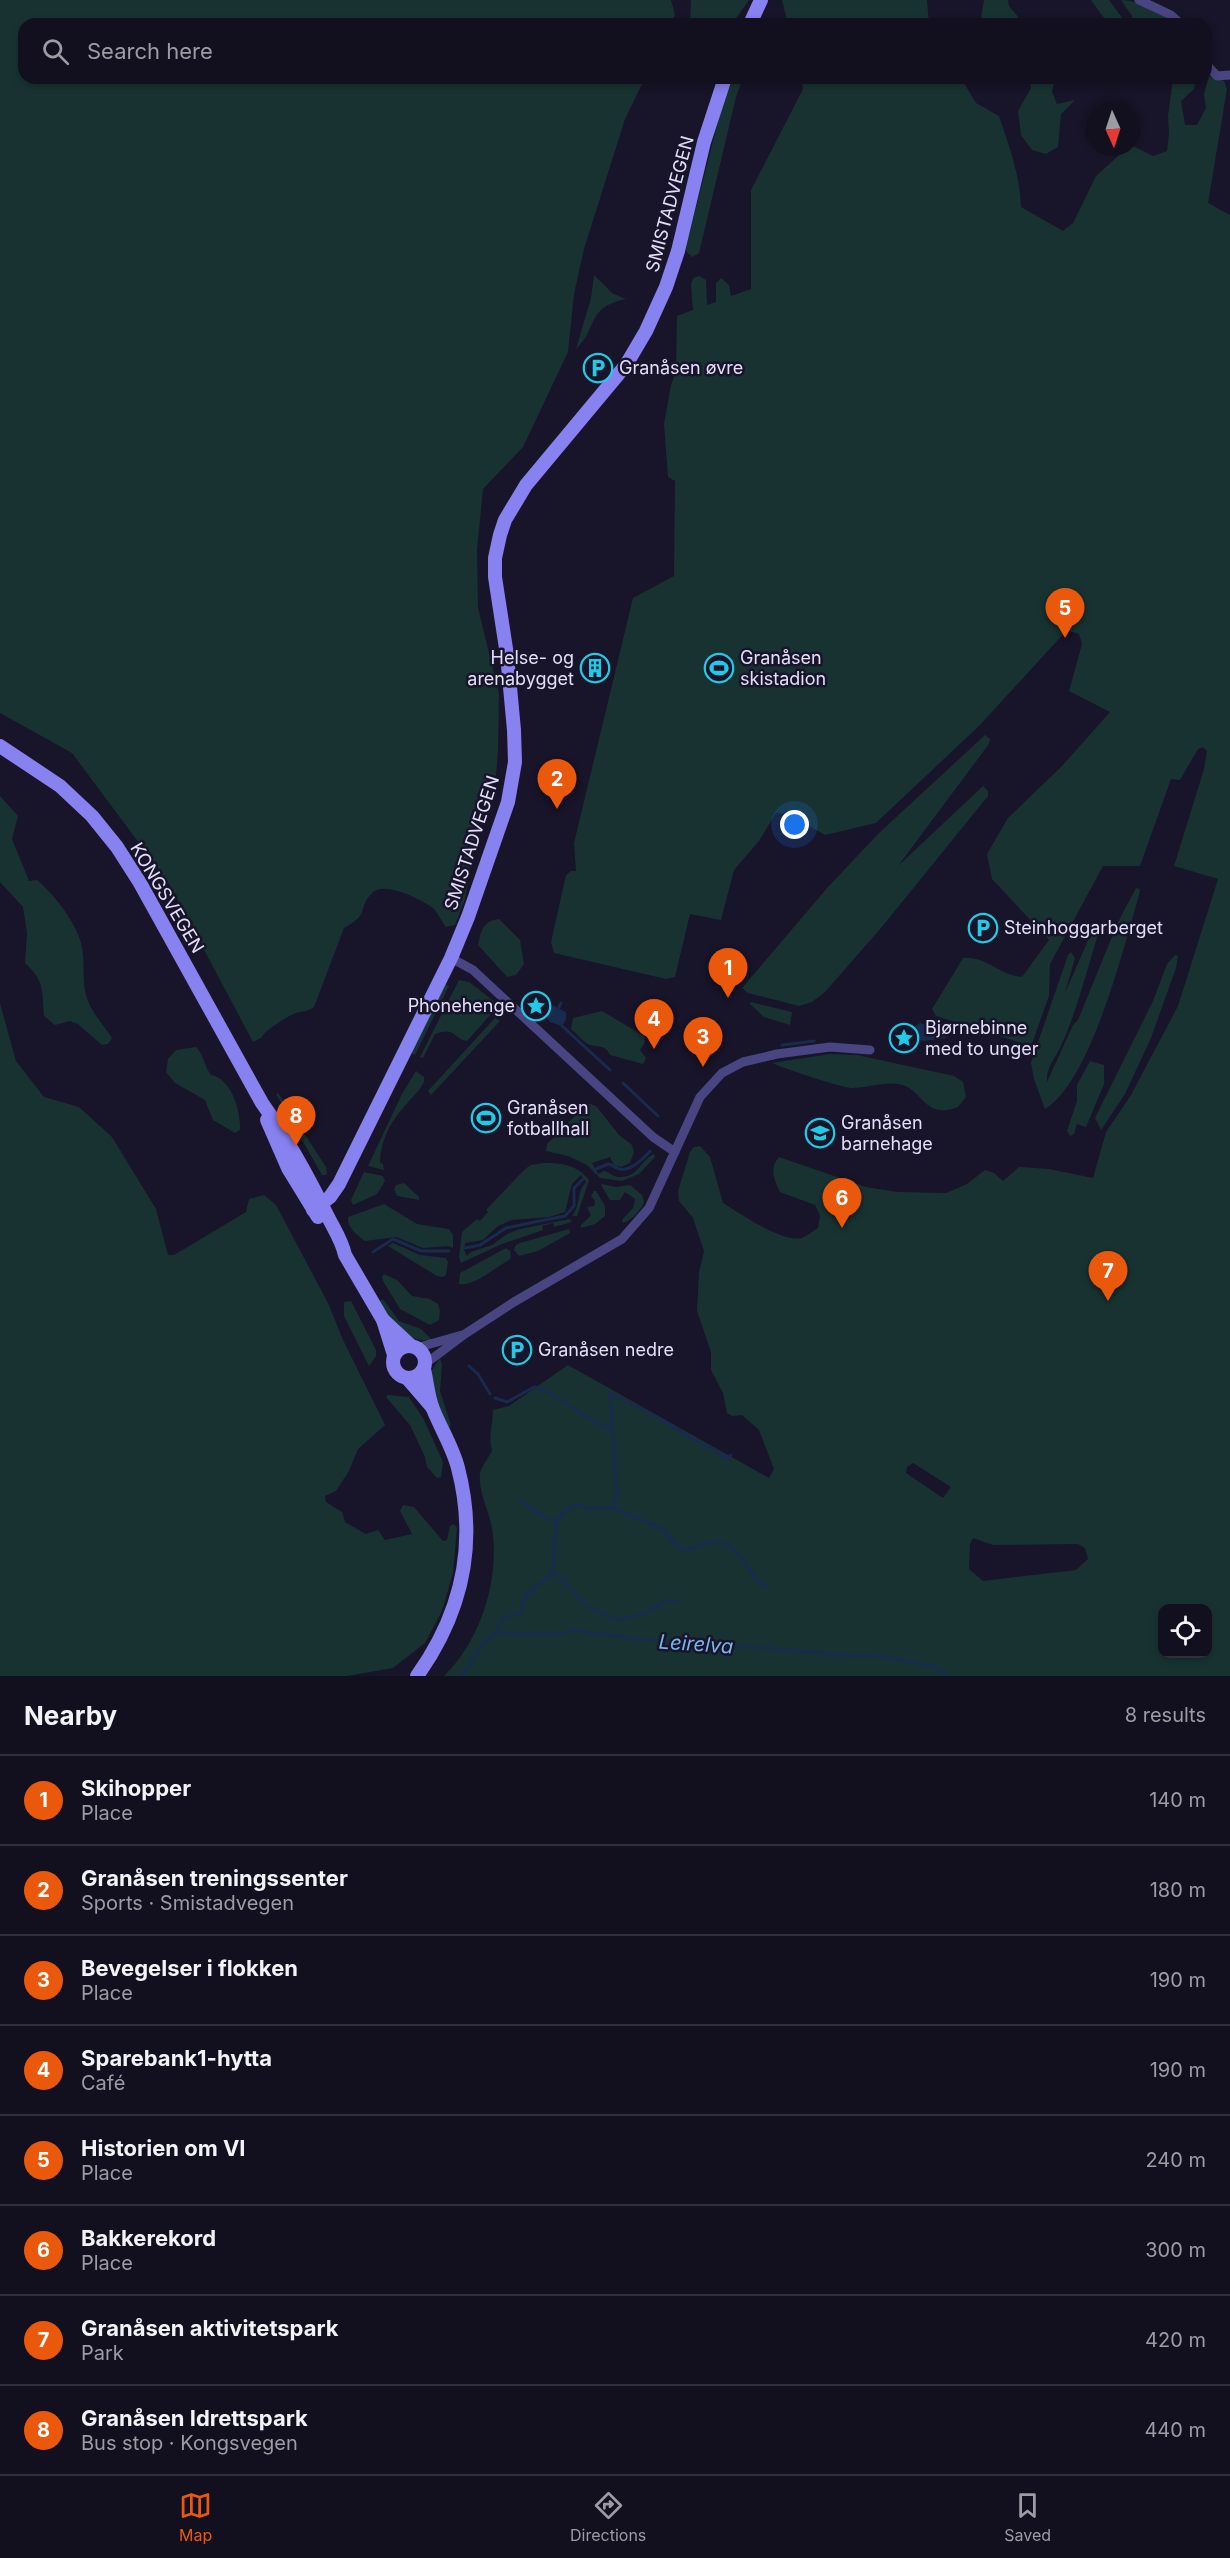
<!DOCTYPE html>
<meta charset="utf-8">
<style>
body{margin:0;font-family:Inter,sans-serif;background:#1b1828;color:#f1f3f6}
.controls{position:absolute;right:18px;bottom:18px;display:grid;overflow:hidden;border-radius:12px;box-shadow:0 3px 9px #0003}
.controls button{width:54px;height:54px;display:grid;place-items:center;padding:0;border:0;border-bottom:2px solid #312f3d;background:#120f1f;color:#f1f3f6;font:30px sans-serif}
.compass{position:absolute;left:1086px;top:102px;width:54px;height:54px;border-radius:50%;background:#120f1f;box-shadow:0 3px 9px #0003;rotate:177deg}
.you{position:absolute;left:795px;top:825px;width:21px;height:21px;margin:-15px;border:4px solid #fff;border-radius:50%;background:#1a73e8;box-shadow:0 0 0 9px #1a73e833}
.badge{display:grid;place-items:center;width:39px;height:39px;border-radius:50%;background:#ea580c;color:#fff;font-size:20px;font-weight:700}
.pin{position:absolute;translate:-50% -50px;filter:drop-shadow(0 2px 3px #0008)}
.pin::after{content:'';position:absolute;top:32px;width:21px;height:18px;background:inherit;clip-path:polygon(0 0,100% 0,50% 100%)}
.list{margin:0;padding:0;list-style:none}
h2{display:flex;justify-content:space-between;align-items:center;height:78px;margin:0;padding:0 24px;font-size:26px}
h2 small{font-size:20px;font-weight:400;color:#9c9ca4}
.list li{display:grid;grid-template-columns:39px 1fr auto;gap:18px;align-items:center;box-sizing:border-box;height:90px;padding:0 24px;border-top:2px solid #312f3d}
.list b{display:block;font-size:22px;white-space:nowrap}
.list p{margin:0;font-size:20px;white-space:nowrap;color:#9c9ca4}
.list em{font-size:20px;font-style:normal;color:#9c9ca4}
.icon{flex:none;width:33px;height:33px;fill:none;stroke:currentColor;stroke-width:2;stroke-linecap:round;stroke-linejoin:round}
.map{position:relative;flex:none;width:1230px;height:1676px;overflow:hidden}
.search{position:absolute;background:#120f1f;box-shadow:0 3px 9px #0003;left:18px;right:18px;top:18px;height:66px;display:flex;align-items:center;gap:15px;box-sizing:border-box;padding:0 21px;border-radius:18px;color:#9c9ca4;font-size:22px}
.sheet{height:798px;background:#120f1f}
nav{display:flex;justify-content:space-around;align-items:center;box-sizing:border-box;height:84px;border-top:2px solid #312f3d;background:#120f1f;font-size:16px;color:#9c9ca4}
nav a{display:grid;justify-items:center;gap:3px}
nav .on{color:#ea580c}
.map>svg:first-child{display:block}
.green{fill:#183232;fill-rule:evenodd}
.water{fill:#182b4e}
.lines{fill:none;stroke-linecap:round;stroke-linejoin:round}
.stream{stroke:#182b4e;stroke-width:3}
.street{stroke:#494482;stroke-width:9}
.secondary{stroke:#8881f0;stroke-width:14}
.labels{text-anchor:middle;stroke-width:5;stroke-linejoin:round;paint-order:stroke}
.street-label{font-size:18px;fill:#e3dffb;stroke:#181429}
.poi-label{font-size:18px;fill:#e3dffb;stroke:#181429;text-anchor:start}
.water-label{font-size:20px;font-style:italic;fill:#79b4ef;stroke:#181429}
</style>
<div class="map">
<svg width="1230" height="1676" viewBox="0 0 1230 1676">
<rect width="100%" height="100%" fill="#181429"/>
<g class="green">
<path d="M 0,0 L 671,0 L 675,15 L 671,24 L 24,24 L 24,78 L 645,78 L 625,119 L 584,249 L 574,294 L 568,352 L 523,447 L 483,489 L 477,550 L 478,608 L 499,694 L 498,752 L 494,798 L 475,841 L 465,899 L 455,925 L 446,927 C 442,922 438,913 433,908 C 422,900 384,880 372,893 C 357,908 371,914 344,928 L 314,1007 C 307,1012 303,1011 296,1013 C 288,1016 264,1031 261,1038 L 253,1042 L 168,882 L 72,753 L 0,713 Z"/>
<polygon points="691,0 749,0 732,24 690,24"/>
<polygon points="782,0 927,0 929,24 788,24"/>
<polygon points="984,0 1008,0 1009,6 1024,24 986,24 981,17"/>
<path d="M 1091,0 L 1109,0 L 1123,19 L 1118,24 C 1105,24 1098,9 1091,0 Z"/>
<path d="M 1121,0 C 1137,0 1164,13 1175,24 L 1133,24 L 1132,16 Z"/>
<path d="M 1209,76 L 1224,81 L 1227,89 L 1208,203 L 1230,215 L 1230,1676 L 444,1676 C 481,1640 500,1579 492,1528 C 489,1511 478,1491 480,1474 C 481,1466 489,1458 492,1450 C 488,1437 493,1423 493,1410 L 509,1406 L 568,1365 L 769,1478 L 774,1469 L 759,1430 L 742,1415 L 732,1416 L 727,1413 L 723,1393 L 711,1370 L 711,1352 L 697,1311 L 699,1272 L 704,1251 L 693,1218 L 679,1201 L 678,1191 L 690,1152 L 694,1147 L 700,1146 L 710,1157 L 723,1203 C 740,1213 782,1243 802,1238 C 807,1236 813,1231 818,1228 L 820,1216 L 815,1205 L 780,1192 C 774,1180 769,1168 779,1157 L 866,1187 L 898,1192 L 946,1193 L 967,1184 L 985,1170 L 994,1173 L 1003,1181 L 1019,1167 L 1049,1169 L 1093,1178 L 1106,1132 L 1131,1095 L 1178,1006 L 1218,879 L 1174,866 L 1204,769 L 1207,751 L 1203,747 L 1198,749 L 1180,780 L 1171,779 L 1140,866 L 1103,866 L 1050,964 L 1049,996 L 1031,1046 L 936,1016 L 932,1009 L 963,958 C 987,956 998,975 1022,977 L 1049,940 L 992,879 L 987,854 L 1008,818 L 1062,766 L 1110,712 L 1069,691 L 1082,644 L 1079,634 L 1067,630 L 980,725 L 876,823 L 825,835 L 787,814 L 776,813 L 759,841 L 734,870 L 721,920 L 690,914 L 675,977 L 666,979 L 554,953 L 551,942 L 566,875 L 571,871 L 576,871 L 574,843 L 633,598 L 674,576 L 675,481 L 668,477 L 664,424 L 671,385 L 676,371 L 677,316 L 693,310 L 691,285 L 693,278 L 699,276 L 706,280 L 707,305 L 716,302 L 716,283 L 721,278 L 729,285 L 731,296 L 751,289 L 751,190 L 803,89 L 801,78 L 961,78 L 976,103 L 999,116 C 1009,146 1020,175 1021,207 L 1063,231 L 1073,223 L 1096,176 L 1128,147 L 1131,147 L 1131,145 L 1153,156 L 1167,151 L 1169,134 L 1168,116 L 1173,78 L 1196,78 L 1194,89 L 1181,101 L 1185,125 L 1197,125 L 1206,108 L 1204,94 ZM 913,1463 L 951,1487 L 943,1498 L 906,1473 L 907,1467 ZM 973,1538 L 993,1545 L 1078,1544 L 1085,1548 L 1088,1559 L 1076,1570 L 983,1581 L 969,1569 L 970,1544 ZM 1162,1608 L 1208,1608 L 1208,1654 L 1162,1654 Z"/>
<polygon points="734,78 743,78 736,97 699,253 692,257 686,251 687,243 723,102"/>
<polygon points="1029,78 1055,78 1052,92 1057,104 1075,100 1061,114 1058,147 1046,154 1032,150 1021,135 1018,111 1031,88"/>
<path d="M 594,275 L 612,293 L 626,299 C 586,307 598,329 576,349 L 591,298 Z"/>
<polygon points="985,735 990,739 989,744 898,866 983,786 988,791 988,796 881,928 825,992 812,1002 799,1006 748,993 742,988 828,887 879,833"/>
<path d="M 0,796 L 18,816 L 12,839 L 29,881 L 37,880 C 54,894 79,926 82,948 C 85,963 82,980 86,995 C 90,1011 103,1024 112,1038 L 108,1044 L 102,1045 L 78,1024 L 70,1021 L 55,1025 L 44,1016 C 42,992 45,981 25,963 L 27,933 L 23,907 L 0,882 Z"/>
<path d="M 1136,888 L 1140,889 L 1139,895 C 1124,947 1091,1081 1045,1109 L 1034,1079 L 1031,1063 L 1068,955 L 1071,952 L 1075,958 L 1065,993 L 1093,929 L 1097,926 L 1099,931 C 1087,970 1077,1011 1060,1048 C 1054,1060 1046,1068 1047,1082 L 1073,1025 L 1078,1020 L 1118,922 Z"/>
<path d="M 499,919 L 520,940 L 524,964 L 516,975 L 507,977 L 478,945 C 481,930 483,921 499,919 Z"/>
<polygon points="1175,955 1178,956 1176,968 1151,1038 1125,1094 1101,1130 1095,1118 1153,1001 1167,964"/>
<path d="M 459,980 L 469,982 L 499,1005 L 467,1041 C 453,1039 456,1026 435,1034 L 423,1058 L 420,1057 Z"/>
<polygon points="444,983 449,986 415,1055 410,1053"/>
<polygon points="751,1002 792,1012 790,1025 764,1017 750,1004"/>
<polygon points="0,1003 16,1061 44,1097 79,1107 112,1137 156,1209 168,1255 174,1255 246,1212 249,1199 264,1195 276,1205 328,1303 343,1340 385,1425 358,1449 349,1471 336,1491 325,1496 326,1502 342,1512 345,1522 366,1534 378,1530 385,1540 412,1534 400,1511 403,1505 414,1507 443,1541 447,1540 450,1526 454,1524 457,1528 453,1573 442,1611 425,1643 393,1668 347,1676 0,1676"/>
<path d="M 602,1011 L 644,1036 L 645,1042 L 640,1050 L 646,1058 L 643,1064 L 610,1055 C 605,1044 599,1048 590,1045 C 584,1043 576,1033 571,1029 L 573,1018 Z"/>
<polygon points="495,1018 500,1021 431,1095 428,1091"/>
<path d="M 196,1047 C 204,1055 204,1066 211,1075 C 231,1078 241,1111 240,1130 L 235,1133 L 213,1120 L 205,1100 L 175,1083 L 166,1072 L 168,1059 L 176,1050 Z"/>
<path d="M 830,1054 L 857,1055 L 954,1076 L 963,1082 L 966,1097 L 958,1107 C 923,1121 923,1087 898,1084 C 883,1082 867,1088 852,1088 C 843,1088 782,1068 772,1063 Z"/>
<polygon points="1090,1061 1104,1065 1104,1084 1086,1127 1077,1124 1074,1134 1070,1136 1067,1131 1077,1101 1077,1085"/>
<path d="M 416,1071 L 424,1077 L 424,1082 C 419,1092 410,1099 403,1108 C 389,1123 380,1144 380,1163 L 383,1164 L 384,1170 L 368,1166 L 402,1094 Z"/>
<polygon points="278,1093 326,1167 327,1174 325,1175 322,1175 276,1094"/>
<path d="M 588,1103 L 596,1106 L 619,1135 L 632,1145 L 634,1152 L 630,1163 L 621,1167 L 614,1165 L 610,1157 L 592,1163 L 598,1174 L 604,1171 C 609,1172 612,1176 618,1177 C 639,1178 640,1160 654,1154 L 655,1157 L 639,1174 L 622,1181 L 600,1178 L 587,1165 L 568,1156 L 546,1151 L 547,1144 Z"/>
<path d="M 544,1163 C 563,1163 577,1165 589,1180 L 577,1216 L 572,1216 C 581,1204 576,1194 586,1182 L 581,1175 L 572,1184 L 565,1212 L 549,1217 L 512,1220 L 498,1226 L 483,1240 L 465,1243 L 464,1250 L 467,1256 L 471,1252 L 492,1245 L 507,1234 L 520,1229 L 570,1219 L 572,1222 L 554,1227 L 553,1223 L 542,1226 L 543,1230 L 502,1244 L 461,1263 L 459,1257 L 462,1232 L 477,1219 L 480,1221 L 488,1212 L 486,1210 L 525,1169 L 531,1165 Z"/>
<polygon points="364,1172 383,1176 385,1181 377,1194 353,1205 351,1200"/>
<polygon points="404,1183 419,1197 419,1200 397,1196 394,1189 396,1185"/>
<path d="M 602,1184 L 616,1187 L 630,1185 L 642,1195 L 644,1202 C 641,1210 632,1220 623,1223 L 622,1220 L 633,1208 L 635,1199 L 625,1192 L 620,1200 L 610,1200 L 601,1185 Z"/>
<polygon points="594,1191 596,1191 605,1206 605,1216 595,1224 581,1228 581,1225 591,1215 587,1207 594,1206 595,1201 591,1196"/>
<path d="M 384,1204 L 417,1224 L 449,1229 L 453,1235 L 453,1248 L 448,1246 L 423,1248 L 396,1237 L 365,1241 C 357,1235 347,1228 348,1217 Z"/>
<polygon points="569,1229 570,1233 538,1251 519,1256 514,1250 516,1245 520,1243"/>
<polygon points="393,1243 420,1255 446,1258 448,1262 446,1275 443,1277 437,1276 388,1246"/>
<path d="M 506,1248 L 510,1251 L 511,1257 L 509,1260 C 496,1267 474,1287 459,1284 L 460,1273 Z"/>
<polygon points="384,1274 397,1280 412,1296 430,1299 438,1304 440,1311 439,1320 430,1325 400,1309 383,1281 382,1277"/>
<path d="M 383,1299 L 399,1321 L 421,1329 L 432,1340 C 407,1344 391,1321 378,1302 Z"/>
<polygon points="351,1301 376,1350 376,1356 369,1366 344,1316 344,1302"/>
<polygon points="440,1358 442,1365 440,1391 451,1425 449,1427 436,1402 431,1372"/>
<polygon points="388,1395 409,1397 424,1420 443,1462 441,1477 437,1478 427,1467 425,1457 410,1425 386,1397"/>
</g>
<g class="water">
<polygon points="552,1005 566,1012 566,1020 562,1026 550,1022 545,1015 547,1007"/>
<polygon points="920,1023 943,1030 947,1034 946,1038 924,1041 911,1038 909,1033 913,1027"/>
</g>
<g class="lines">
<g class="stream">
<polyline points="559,1007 561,1003"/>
<polyline points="562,1026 610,1070"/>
<polyline points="782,1045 814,1041"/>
<polyline points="623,1083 658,1116"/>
<path d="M 596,1169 L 608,1164 C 611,1164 614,1167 617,1168 C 629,1174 643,1159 650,1151"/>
<polyline points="465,1248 480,1245 506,1228 565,1216 574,1206 574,1188 583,1179"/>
<polyline points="373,1252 393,1239 421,1251 449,1251"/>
<polyline points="469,1366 478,1374 490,1394"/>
<polyline points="495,1398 507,1402 534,1387 544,1390 601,1425 612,1428"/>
<polyline points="521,1501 537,1513 556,1521"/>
<polyline points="613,1508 617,1490 610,1393 659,1418 701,1444 716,1451 726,1459 731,1455"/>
<polyline points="554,1573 560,1577 586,1605 617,1620 646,1613 665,1601 677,1601"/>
<path d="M 496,1633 L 502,1619 L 520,1613 C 522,1608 522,1603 524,1599 C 527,1594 548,1576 553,1573 L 556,1521 L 567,1509 L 577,1505 L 589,1509 L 613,1508 L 662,1529 L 678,1547 L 684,1550 L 691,1549 L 714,1541 L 725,1543 L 742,1558 L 757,1580 L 767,1587"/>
<polyline points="462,1676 485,1641 496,1633 560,1634 572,1630 637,1639 768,1648 849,1656 878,1656 933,1666 949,1676"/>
</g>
<g class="street">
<polyline points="1139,0 1171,15 1181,24"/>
<polyline points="1206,64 1217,76 1230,75"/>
<polyline points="451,958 473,970 653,1137 675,1152"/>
<polyline points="416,1348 462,1335"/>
<polyline points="425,1364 465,1334 514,1302 622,1239 649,1208 700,1097 722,1073 743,1062 777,1054 830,1047 870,1050"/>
</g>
<g class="secondary">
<polyline points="750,24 761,0"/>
<path d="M 0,746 L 60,786 L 92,816 L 117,847 L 140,883 L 262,1103 C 287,1138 309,1178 328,1217 C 334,1229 342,1241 345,1255 L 383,1320 L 394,1355"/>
<polyline points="267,1120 288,1168 318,1217"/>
<polyline points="313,1210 330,1197 339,1184 451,958 468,917 508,802 515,762 514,730 507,655 495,577 495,558 500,535 505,520 526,485 626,365 646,331 666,287 678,251 704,142 725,78"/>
<polyline points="383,1320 411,1346"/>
<circle cx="409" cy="1362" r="16"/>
<polyline points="407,1378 432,1407"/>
<path d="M 417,1676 C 462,1613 478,1545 458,1468 C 453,1448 441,1429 433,1409 C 428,1397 427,1382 424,1369"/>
</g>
</g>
<defs>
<g id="parking-ring" transform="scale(1.5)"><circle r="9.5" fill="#181429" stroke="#21cbe5" stroke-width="1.5"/><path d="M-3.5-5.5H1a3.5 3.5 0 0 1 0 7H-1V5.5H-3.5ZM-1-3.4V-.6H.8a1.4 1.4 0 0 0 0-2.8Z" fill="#21cbe5"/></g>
<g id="building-ring" transform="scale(1.5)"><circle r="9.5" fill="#181429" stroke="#21cbe5" stroke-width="1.5"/><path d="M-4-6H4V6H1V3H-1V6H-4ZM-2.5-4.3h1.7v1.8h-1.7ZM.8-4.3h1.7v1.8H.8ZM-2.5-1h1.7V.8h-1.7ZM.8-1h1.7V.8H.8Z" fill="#21cbe5"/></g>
<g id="stadium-ring" transform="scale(1.5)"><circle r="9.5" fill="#181429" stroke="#21cbe5" stroke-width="1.5"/><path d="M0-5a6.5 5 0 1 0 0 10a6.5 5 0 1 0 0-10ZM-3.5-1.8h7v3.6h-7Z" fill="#21cbe5"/></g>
<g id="sight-ring" transform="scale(1.5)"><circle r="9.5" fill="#181429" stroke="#21cbe5" stroke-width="1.5"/><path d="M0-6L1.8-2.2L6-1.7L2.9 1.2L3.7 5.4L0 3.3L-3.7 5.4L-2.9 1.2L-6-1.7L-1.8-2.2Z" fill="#21cbe5"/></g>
<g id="school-ring" transform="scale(1.5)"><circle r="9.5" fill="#181429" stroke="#21cbe5" stroke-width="1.5"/><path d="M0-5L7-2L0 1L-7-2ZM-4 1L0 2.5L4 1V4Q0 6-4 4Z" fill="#21cbe5"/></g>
</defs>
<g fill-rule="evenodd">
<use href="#parking-ring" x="598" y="368"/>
<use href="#building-ring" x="595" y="668"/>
<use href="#stadium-ring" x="719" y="668"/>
<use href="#parking-ring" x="983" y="928"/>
<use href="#sight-ring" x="536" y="1006"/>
<use href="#sight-ring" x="904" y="1038"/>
<use href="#stadium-ring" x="486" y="1118"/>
<use href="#school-ring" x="820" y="1133"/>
<use href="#parking-ring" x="517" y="1350"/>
</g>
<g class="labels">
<g class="street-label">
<text transform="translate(670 204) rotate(-75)" y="6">SMISTADVEGEN</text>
<text transform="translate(472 843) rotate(-72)" y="6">SMISTADVEGEN</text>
<text transform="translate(167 898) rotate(59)" y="6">KONGSVEGEN</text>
</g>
<g class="poi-label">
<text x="619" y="374">Granåsen øvre</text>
<text x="574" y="664" text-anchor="end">Helse- og<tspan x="574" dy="21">arenabygget</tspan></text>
<text x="740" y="664">Granåsen<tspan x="740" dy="21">skistadion</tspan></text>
<text x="1004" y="934">Steinhoggarberget</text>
<text x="515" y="1012" text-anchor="end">Phonehenge</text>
<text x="925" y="1034">Bjørnebinne<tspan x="925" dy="21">med to unger</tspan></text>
<text x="507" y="1114">Granåsen<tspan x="507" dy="21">fotballhall</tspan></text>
<text x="841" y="1129">Granåsen<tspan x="841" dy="21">barnehage</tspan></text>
<text x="538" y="1356">Granåsen nedre</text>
</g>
<g class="water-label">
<text transform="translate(696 1644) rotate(4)" y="7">Leirelva</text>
</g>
</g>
</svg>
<div class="controls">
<button><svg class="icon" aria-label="locate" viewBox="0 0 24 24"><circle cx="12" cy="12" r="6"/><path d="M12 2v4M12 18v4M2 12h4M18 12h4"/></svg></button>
</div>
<svg class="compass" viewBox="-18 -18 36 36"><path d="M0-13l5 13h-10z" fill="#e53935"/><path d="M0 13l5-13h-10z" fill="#9c9ca4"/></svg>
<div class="you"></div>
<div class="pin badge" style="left:728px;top:998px">1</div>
<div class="pin badge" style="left:557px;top:809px">2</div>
<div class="pin badge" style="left:703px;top:1067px">3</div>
<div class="pin badge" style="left:654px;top:1049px">4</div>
<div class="pin badge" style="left:1065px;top:638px">5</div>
<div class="pin badge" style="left:842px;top:1228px">6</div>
<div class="pin badge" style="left:1108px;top:1301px">7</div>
<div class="pin badge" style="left:296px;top:1146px">8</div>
<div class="search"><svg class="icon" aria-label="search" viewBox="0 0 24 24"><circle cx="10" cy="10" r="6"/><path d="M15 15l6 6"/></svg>Search here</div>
</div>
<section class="sheet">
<h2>Nearby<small>8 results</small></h2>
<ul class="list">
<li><span class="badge">1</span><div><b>Skihopper</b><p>Place</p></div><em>140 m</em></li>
<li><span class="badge">2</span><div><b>Granåsen treningssenter</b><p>Sports · Smistadvegen</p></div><em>180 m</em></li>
<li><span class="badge">3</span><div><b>Bevegelser i flokken</b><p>Place</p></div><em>190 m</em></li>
<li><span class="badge">4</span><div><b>Sparebank1-hytta</b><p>Café</p></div><em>190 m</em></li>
<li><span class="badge">5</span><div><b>Historien om VI</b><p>Place</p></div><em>240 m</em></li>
<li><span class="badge">6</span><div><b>Bakkerekord</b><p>Place</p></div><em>300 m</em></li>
<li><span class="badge">7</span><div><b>Granåsen aktivitetspark</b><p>Park</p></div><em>420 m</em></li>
<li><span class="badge">8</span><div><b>Granåsen Idrettspark</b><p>Bus stop · Kongsvegen</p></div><em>440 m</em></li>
</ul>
</section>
<nav>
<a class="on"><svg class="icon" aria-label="map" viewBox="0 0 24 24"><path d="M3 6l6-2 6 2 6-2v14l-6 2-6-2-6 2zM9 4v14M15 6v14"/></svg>Map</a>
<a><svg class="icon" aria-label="directions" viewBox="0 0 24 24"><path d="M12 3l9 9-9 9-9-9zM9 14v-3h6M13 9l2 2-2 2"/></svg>Directions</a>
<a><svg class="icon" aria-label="saved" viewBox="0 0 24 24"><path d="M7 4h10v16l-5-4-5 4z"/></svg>Saved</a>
</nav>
